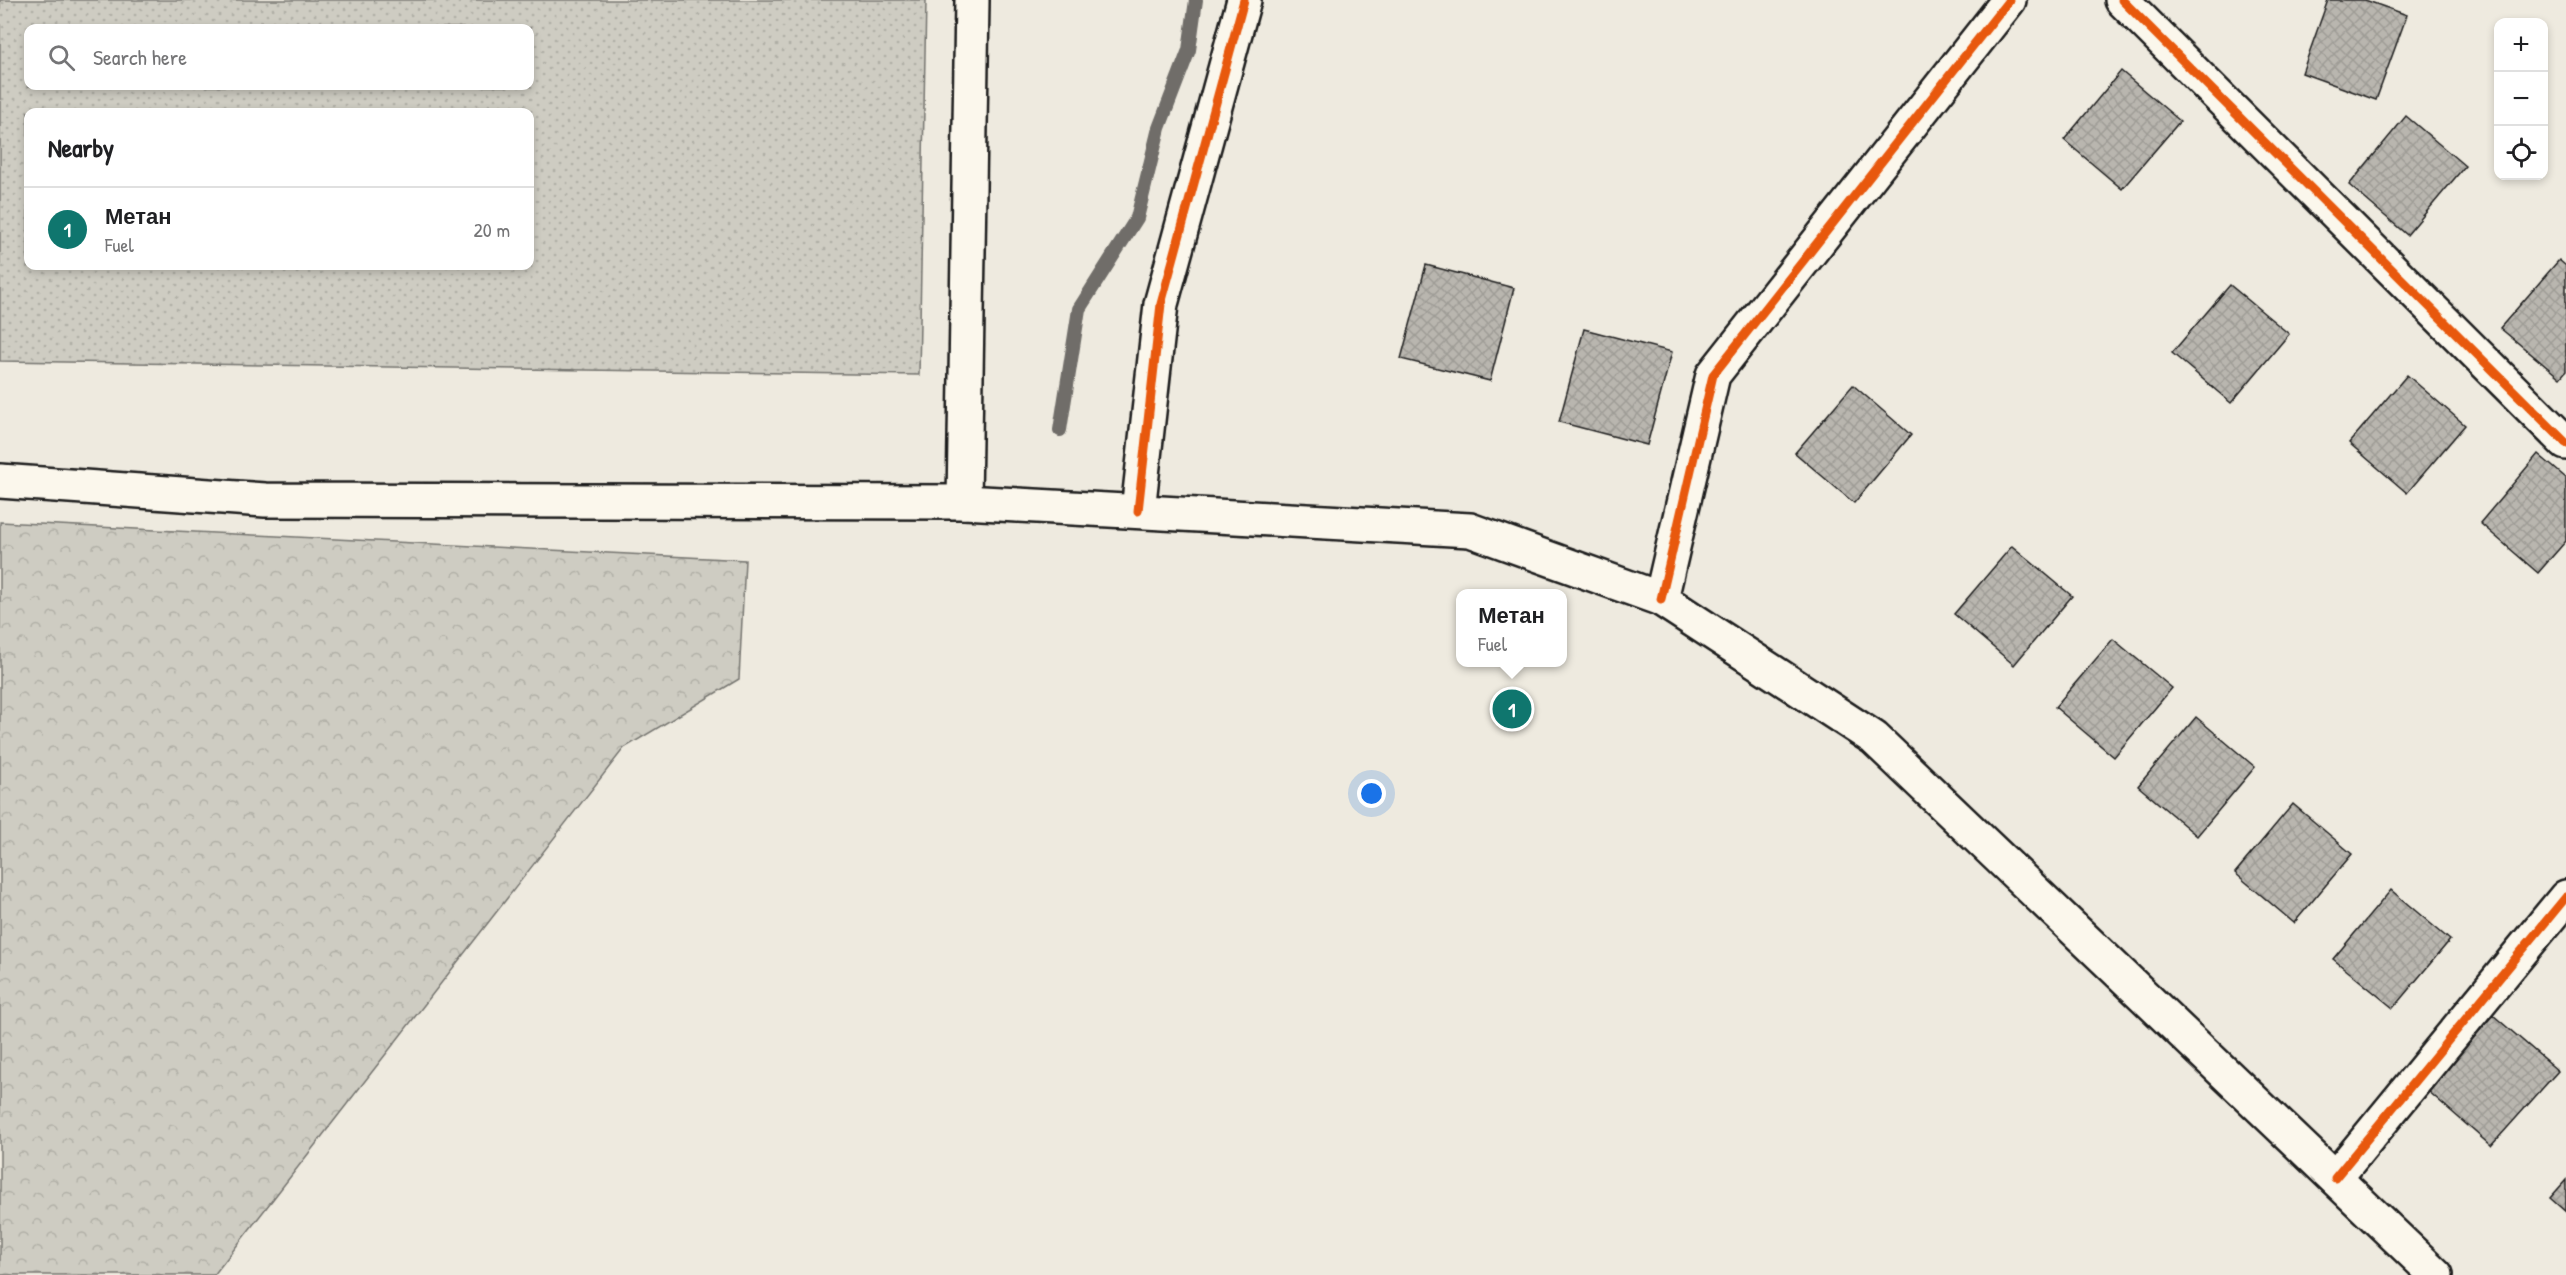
<!DOCTYPE html>
<meta charset="utf-8">
<style>
body{margin:0;font-family:"Patrick Hand",sans-serif;background:#f6f6f6;color:#202124}
.controls{position:absolute;right:18px;top:18px;display:grid;overflow:hidden;border-radius:12px;box-shadow:0 3px 9px #0003}
.controls button{width:54px;height:54px;display:grid;place-items:center;padding:0;border:0;border-bottom:2px solid #e0e0e0;background:#fff;color:#202124;font:30px sans-serif}
.you{position:absolute;left:1372px;top:794px;width:21px;height:21px;margin:-15px;border:4px solid #fff;border-radius:50%;background:#1a73e8;box-shadow:0 0 0 9px #1a73e833}
.badge{display:grid;place-items:center;width:39px;height:39px;border-radius:50%;background:#0f766e;color:#fff;font-size:20px;font-weight:700}
.pin{position:absolute;translate:-50% -50%;border:3px solid #fff;box-shadow:0 2px 6px #0006}
.popup{position:absolute;left:1456px;top:589px;width:111px;height:78px;box-sizing:border-box;display:grid;place-content:center;border-radius:12px;background:#fff;filter:drop-shadow(0 2px 4px #0005);font-size:20px;white-space:nowrap;color:#757577}
.popup b{font-size:22px;color:#202124}
.popup::after{content:'';position:absolute;left:50%;top:100%;margin-left:-12px;border:12px solid transparent;border-top-color:#fff}
.list{margin:0;padding:0;list-style:none}
h2{display:flex;justify-content:space-between;align-items:center;height:78px;margin:0;padding:0 24px;font-size:26px}
h2 small{font-size:20px;font-weight:400;color:#757577}
.list li{display:grid;grid-template-columns:39px 1fr auto;gap:18px;align-items:center;box-sizing:border-box;height:84px;padding:0 24px;border-top:2px solid #e0e0e0}
.list b{display:block;font-size:22px;white-space:nowrap}
.list p{margin:0;font-size:20px;white-space:nowrap;color:#757577}
.list em{font-size:20px;font-style:normal;color:#757577}
.icon{flex:none;width:33px;height:33px;fill:none;stroke:currentColor;stroke-width:2;stroke-linecap:round;stroke-linejoin:round}
.map{position:relative;flex:none;width:2566px;height:1275px;overflow:hidden}
.search{position:absolute;background:#fff;box-shadow:0 3px 9px #0003;left:24px;top:24px;width:510px;height:66px;display:flex;align-items:center;gap:15px;box-sizing:border-box;padding:0 21px;border-radius:12px;color:#757577;font-size:22px}
.panel{position:absolute;background:#fff;box-shadow:0 3px 9px #0003;left:24px;top:108px;width:510px;height:162px;border-radius:12px}
.map>svg:first-child{display:block}
.grass{fill:url(#grass-dots);stroke:#75746f;stroke-width:1.5;fill-rule:evenodd}
.forest{fill:url(#forest-crowns);stroke:#75746f;stroke-width:1.5}
.lines{fill:none;stroke-linecap:round;stroke-linejoin:round}
.stream{stroke:#6f6d69;stroke-width:14}
.building{fill:url(#building-cross-hatch);stroke:#1c1c1c;stroke-width:1.5}
.minor-casing{stroke:#1c1c1c;stroke-width:38}
.secondary-casing{stroke:#1c1c1c;stroke-width:38}
.minor{stroke:#fbf7ec;stroke-width:33}
.secondary{stroke:#fbf7ec;stroke-width:33}
.cycleway-casing{stroke:#fbf7ec;stroke-width:13}
.cycleway{stroke:#e8590c;stroke-width:9}
</style>
<div class="map">
<svg width="2566" height="1275" viewBox="0 0 2566 1275">
<defs>
<pattern id="grass-dots" width="8" height="8" patternUnits="userSpaceOnUse" patternTransform="scale(1.5)"><rect width="8" height="8" fill="#ceccc2"/><path d="M2 2h.1M6 6h.1" fill="none" stroke="#b0afa6" stroke-width="1.8" stroke-linecap="round"/></pattern>
<pattern id="forest-crowns" width="20" height="18" patternUnits="userSpaceOnUse" patternTransform="scale(1.5)"><rect width="20" height="18" fill="#ceccc2"/><path d="M2 6a3 3 0 1 1 6 0M12 15a3 3 0 1 1 6 0" fill="none" stroke="#b0afa6"/></pattern>
<pattern id="building-cross-hatch" width="8" height="8" patternUnits="userSpaceOnUse" patternTransform="scale(1.5)"><rect width="8" height="8" fill="#b9b6af"/><path d="M0 0l8 8M0 8l8-8" fill="none" stroke="#9e9c96"/></pattern>
</defs>
<rect width="100%" height="100%" fill="#eeeadf"/>
<filter id="ink" filterUnits="userSpaceOnUse"><feTurbulence type="fractalNoise" baseFrequency=".0167" numOctaves="2"/><feDisplacementMap in="SourceGraphic" scale="12" xChannelSelector="R" yChannelSelector="G"/><feConvolveMatrix kernelMatrix="1 2 1 2 8 2 1 2 1" color-interpolation-filters="sRGB"/></filter>
<g filter="url(#ink)">
<path class="grass" d="M 0,0 L 926,0 L 919,375 L 0,361 ZM 28,28 L 530,28 L 530,86 L 28,86 ZM 28,112 L 530,112 L 530,266 L 28,266 Z"/>
<polygon class="forest" points="0,522 745,560 739,679 624,748 214,1275 0,1275"/>
<g class="lines">
<polyline class="stream" points="1060,430 1079,309 1137,218 1159,128 1189,50 1196,0"/>
</g>
<g class="building">
<polygon points="2328,0 2365,0 2407,15 2376,100 2302,73"/>
<polygon points="2121,71 2180,121 2122,189 2064,140"/>
<polygon points="2406,116 2465,166 2407,235 2349,185"/>
<polygon points="2559,260 2566,266 2566,371 2560,378 2500,328"/>
<polygon points="1426,265 1514,288 1490,381 1401,359"/>
<polygon points="2230,285 2289,334 2231,403 2172,353"/>
<polygon points="1584,329 1672,352 1647,445 1559,422"/>
<polygon points="2407,375 2465,425 2407,493 2349,443"/>
<polygon points="1853,385 1911,435 1854,503 1795,453"/>
<polygon points="2538,454 2566,478 2566,541 2538,573 2480,523"/>
<polygon points="2012,546 2072,596 2014,665 1954,614"/>
<polygon points="2113,639 2172,688 2114,757 2055,707"/>
<polygon points="2196,717 2255,767 2197,836 2138,786"/>
<polygon points="2293,804 2352,854 2294,923 2235,873"/>
<polygon points="2391,890 2450,940 2393,1008 2333,959"/>
<polygon points="2493,1015 2558,1071 2491,1146 2427,1090"/>
<polygon points="2566,1180 2566,1212 2550,1198"/>
</g>
<g class="lines">
<g class="minor-casing">
<g id="minor">
<polyline points="2122,0 2566,443"/>
<polyline points="964,502 972,0"/>
<polyline points="1138,511 1161,304 1244,0"/>
<polyline points="1661,599 1713,375 2009,0"/>
<polyline points="2335,1178 2566,897"/>
</g>
</g>
<g class="secondary-casing">
<polyline id="secondary" points="0,481 265,500 964,502 1470,530 1661,599 1874,738 2436,1275"/>
</g>
<use href="#minor" class="minor"/>
<use href="#secondary" class="secondary"/>
<g class="cycleway-casing">
<g id="cycleway">
<polyline points="2122,0 2566,443"/>
<polyline points="1138,511 1161,304 1244,0"/>
<polyline points="1661,599 1713,375 2009,0"/>
<polyline points="2335,1178 2566,897"/>
</g>
</g>
<use href="#cycleway" class="cycleway"/>
</g>
</g>
</svg>
<div class="controls">
<button>+</button>
<button>−</button>
<button><svg class="icon" aria-label="locate" viewBox="0 0 24 24"><circle cx="12" cy="12" r="6"/><path d="M12 2v4M12 18v4M2 12h4M18 12h4"/></svg></button>
</div>
<div class="you"></div>
<div class="pin badge" style="left:1512px;top:709px">1</div>
<div class="popup"><b>Метан</b>Fuel</div>
<div class="search"><svg class="icon" aria-label="search" viewBox="0 0 24 24"><circle cx="10" cy="10" r="6"/><path d="M15 15l6 6"/></svg>Search here</div>
<section class="panel">
<h2>Nearby<small></small></h2>
<ul class="list">
<li><span class="badge">1</span><div><b>Метан</b><p>Fuel</p></div><em>20 m</em></li>
</ul>
</section>
</div>
